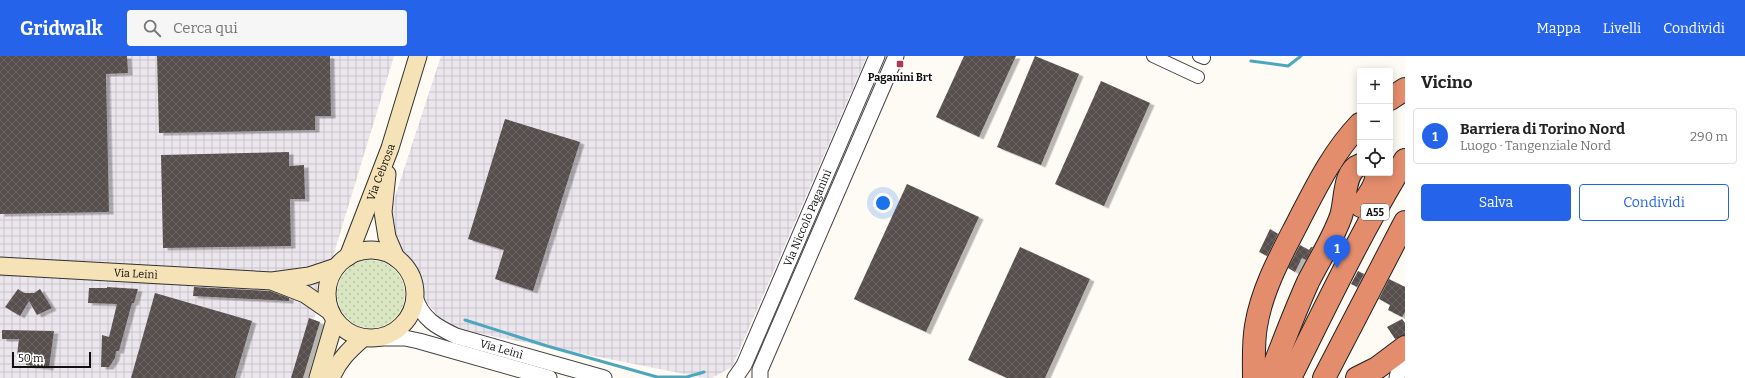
<!DOCTYPE html>
<html lang="it">
<meta charset="utf-8">
<style>
body{margin:0;font-family:Bitter,serif;background:#f6f6f6;color:#222}
.controls{position:absolute;right:12px;top:12px;display:grid;overflow:hidden;border-radius:4px;box-shadow:0 2px 10px #0003}
.controls button{width:36px;height:36px;display:grid;place-items:center;padding:0;border:0;border-bottom:1px solid #e0e0e0;background:#fff;color:#222;font:20px sans-serif}
.scale{position:absolute;left:12px;bottom:10px;width:79px;box-sizing:border-box;padding-left:4px;border:2px solid #101010;border-top:0;font-size:11px;line-height:14px;white-space:nowrap;color:#101010;-webkit-text-stroke:3px #fff;paint-order:stroke}
.you{position:absolute;left:883px;top:147px;width:14px;height:14px;margin:-10px;border:3px solid #fff;border-radius:50%;background:#1a73e8;box-shadow:0 0 0 6px #1a73e833}
.badge{display:grid;place-items:center;width:26px;height:26px;border-radius:50%;background:#2563eb;color:#fff;font-size:13px;font-weight:700}
.pin{position:absolute;translate:-50% -33px;filter:drop-shadow(0 1px 2px #0008)}
.pin::after{content:'';position:absolute;top:21px;width:14px;height:12px;background:inherit;clip-path:polygon(0 0,100% 0,50% 100%)}
.list{margin:0;padding:0;list-style:none}
h2{display:flex;justify-content:space-between;align-items:center;height:52px;margin:0;padding:0 16px;font-size:17px}
h2 small{font-size:13px;font-weight:400;color:#767676}
.list li{display:grid;grid-template-columns:26px 1fr auto;gap:12px;align-items:center;box-sizing:border-box;height:56px;margin:0 8px 8px;padding:0 8px;border:1px solid #e0e0e0;border-radius:4px}
.list b{display:block;font-size:15px;white-space:nowrap}
.list p{margin:0;font-size:13px;white-space:nowrap;color:#767676}
.list em{font-size:13px;font-style:normal;color:#767676}
.actions{display:flex;gap:8px;padding:12px 16px}
.actions a{flex:1;padding:9px 0;border:1px solid #2563eb;border-radius:4px;text-align:center;font-size:14px;color:#2563eb}
.actions .main{background:#2563eb;color:#fff}
.icon{flex:none;width:22px;height:22px;fill:none;stroke:currentColor;stroke-width:2;stroke-linecap:round;stroke-linejoin:round}
.map{position:relative;flex:none;width:1405px;height:322px;overflow:hidden}
header{display:flex;align-items:center;gap:24px;box-sizing:border-box;height:56px;padding:0 20px;background:#2563eb;color:#fff}
header strong{font-size:19px}
nav{display:flex;gap:22px;margin-inline-start:auto;font-size:14px}
.search{width:280px;height:36px;background:#f6f6f6;display:flex;align-items:center;gap:10px;box-sizing:border-box;padding:0 14px;border-radius:4px;color:#767676;font-size:15px}
main{display:flex}
aside{flex:1;background:#fff}
.map>svg:first-child{display:block}
.industrial{fill:url(#industrial-grid)}
.grass{fill:url(#grass-dots)}
.lines{fill:none;stroke-linecap:round;stroke-linejoin:round}
.stream{stroke:#4ea6bd;stroke-width:3}
.building{fill:url(#building-cross-hatch);filter:url(#shadow)}
.minor-casing{stroke:#434343;stroke-width:14}
.tertiary-casing{stroke:#434343;stroke-width:17}
.secondary-casing{stroke:#323232;stroke-width:19}
.motorway-casing{stroke:#212121;stroke-width:24}
.minor{stroke:#fff;stroke-width:12}
.tertiary{stroke:#fff;stroke-width:15}
.secondary{stroke:#f5e3b7;stroke-width:17}
.motorway{stroke:#e38d6d;stroke-width:22}
.poi-dot{fill:#b03854;stroke:#fff;stroke-width:1.5}
.labels{text-anchor:middle;stroke-width:4;stroke-linejoin:round;paint-order:stroke}
.shield{fill:#fff;stroke:#585858;stroke-width:1}
.shield-label{font-size:10px;font-weight:bold;fill:#101010}
.poi-label{font-size:11px;font-weight:bold;fill:#101010;stroke:#fff}
.street-label{font-size:11px;fill:#101010;stroke:#fff}
</style>
<header>
<strong>Gridwalk</strong>
<div class="search"><svg class="icon" aria-label="search" viewBox="0 0 24 24"><circle cx="10" cy="10" r="6"/><path d="M15 15l6 6"/></svg>Cerca qui</div>
<nav><a>Mappa</a><a>Livelli</a><a>Condividi</a></nav>
</header>
<main>
<div class="map">
<svg width="1405" height="322" viewBox="0 0 1405 322">
<defs>
<pattern id="industrial-grid" width="8" height="8" patternUnits="userSpaceOnUse"><rect width="8" height="8" fill="#ebe6ed"/><path d="M0 4h8M4 0v8" fill="none" stroke="#c8c4ca"/></pattern>
<pattern id="grass-dots" width="8" height="8" patternUnits="userSpaceOnUse"><rect width="8" height="8" fill="#dae5c1"/><path d="M2 2h.1M6 6h.1" fill="none" stroke="#bac3a5" stroke-width="1.8" stroke-linecap="round"/></pattern>
<pattern id="building-cross-hatch" width="8" height="8" patternUnits="userSpaceOnUse"><rect width="8" height="8" fill="#574f4d"/><path d="M0 0l8 8M0 8l8-8" fill="none" stroke="#6a6462"/></pattern>
<filter id="shadow"><feDropShadow dx="4.5" dy="2.5" stdDeviation="0" flood-color="#0004"/></filter>
</defs>
<rect width="100%" height="100%" fill="#fefaf4"/>
<g class="industrial">
<polygon points="0,0 394,0 296,322 0,322"/>
<polygon points="441,0 867,0 732,311 712,322 705,322 457,273 437,259 425,244 421,218 398,190 389,159"/>
</g>
<circle class="grass" cx="371" cy="238" r="34"/>
<g class="lines">
<g class="stream">
<polyline points="1251,5 1288,10 1301,0"/>
<polyline points="465,264 547,290 657,321 687,321 704,316"/>
</g>
</g>
<g class="building">
<polygon points="0,0 127,0 128,17 106,18 109,156 0,158"/>
<polygon points="157,0 330,0 331,60 315,60 315,74 159,77"/>
<polygon points="964,0 1016,0 979,81 936,61"/>
<polygon points="1035,0 1079,18 1041,109 997,91"/>
<polygon points="1101,25 1150,47 1104,150 1055,128"/>
<polygon points="505,63 580,86 533,235 495,223 504,194 468,183"/>
<polygon points="289,96 289,110 304,109 305,143 290,143 291,190 163,192 161,99"/>
<polygon points="907,128 979,161 926,276 854,243"/>
<polygon points="1270,173 1278,178 1267,200 1259,196"/>
<polygon points="1300,189 1309,194 1311,191 1313,191 1306,204 1302,202 1295,216 1288,212"/>
<polygon points="1020,191 1090,223 1045,322 1007,322 968,304"/>
<polygon points="1358,215 1364,218 1357,231 1351,228"/>
<polygon points="1389,223 1405,231 1405,256 1402,261 1388,254 1390,249 1379,243"/>
<polygon points="107,231 138,233 134,247 132,247 119,295 116,295 115,302 109,311 101,311 102,279 109,281 117,248 88,247 89,232 107,232"/>
<polygon points="194,231 270,235 289,242 289,245 193,240"/>
<polygon points="18,233 24,237 34,237 40,233 52,252 37,259 29,245 20,260 5,251"/>
<polygon points="155,237 252,265 235,322 131,322"/>
<polygon points="309,262 320,266 303,322 291,322"/>
<polygon points="1402,263 1405,267 1405,279 1395,283 1387,271"/>
<polygon points="2,274 54,275 49,312 26,309 27,300 17,299 19,283 2,283"/>
</g>
<g class="lines">
<g class="minor-casing">
<g id="minor">
<polyline points="1153,0 1198,21"/>
<polyline points="1199,0 1204,2"/>
</g>
</g>
<g class="tertiary-casing">
<g id="tertiary">
<path id="s1" d="M 415,241 C 422,263 437,271 456,280 L 604,322"/>
<polyline points="378,282 405,282 419,285 549,322"/>
<path id="s2" d="M 735,322 L 744,309 L 877,0"/>
<polyline points="760,322 760,314 896,0"/>
<polyline points="1397,322 1402,299 1405,291"/>
</g>
</g>
<g class="secondary-casing">
<g id="secondary">
<polyline points="387,118 383,156 387,181 396,202"/>
<circle cx="371" cy="238" r="44"/>
<path id="s3" d="M 348,201 L 390,92 L 418,0"/>
<path id="s4" d="M 0,210 L 272,225 L 309,220 L 336,211"/>
<polyline points="274,226 305,238 331,256"/>
<polyline points="318,322 335,264"/>
<path d="M 331,322 C 338,305 349,294 363,282"/>
</g>
</g>
<g class="motorway-casing">
<g id="motorway">
<polyline points="1390,43 1405,33"/>
<path d="M 1361,150 C 1367,141 1378,128 1376,117"/>
<path d="M 1254,322 C 1254,305 1253,287 1256,270 C 1262,233 1281,199 1298,166 C 1316,131 1333,96 1360,68"/>
<path d="M 1269,322 C 1282,290 1294,257 1308,226 C 1319,204 1333,183 1341,160 C 1346,145 1343,115 1360,109"/>
<path d="M 1290,322 C 1327,248 1362,174 1405,104"/>
<polyline points="1324,322 1405,166"/>
<polyline points="1357,322 1377,312 1405,291"/>
</g>
</g>
<use href="#minor" class="minor"/>
<use href="#tertiary" class="tertiary"/>
<use href="#secondary" class="secondary"/>
<use href="#motorway" class="motorway"/>
</g>
<rect class="poi-dot" x="896" y="4" width="8" height="8" rx="2"/>
<g class="labels">
<rect class="shield" x="1361" y="148" width="28" height="16" rx="3"/>
<g class="shield-label">
<text x="1375" y="160">A55</text>
</g>
<g class="poi-label">
<text x="900" y="25">Paganini Brt</text>
</g>
<g class="street-label">
<text dy="4" stroke="none"><textPath href="#s3" startOffset="91">Via Cebrosa</textPath></text>
<text dy="4" stroke="none"><textPath href="#s2" startOffset="176">Via Niccolò Paganini</textPath></text>
<text dy="4" stroke="none"><textPath href="#s4" startOffset="136">Via Leinì</textPath></text>
<text dy="4" stroke="none"><textPath href="#s1" startOffset="106">Via Leinì</textPath></text>
</g>
</g>
</svg>
<div class="controls">
<button>+</button>
<button>−</button>
<button><svg class="icon" aria-label="locate" viewBox="0 0 24 24"><circle cx="12" cy="12" r="6"/><path d="M12 2v4M12 18v4M2 12h4M18 12h4"/></svg></button>
</div>
<div class="scale">50 m</div>
<div class="you"></div>
<div class="pin badge" style="left:1337px;top:212px">1</div>
</div>
<aside>
<h2>Vicino<small></small></h2>
<ul class="list">
<li><span class="badge">1</span><div><b>Barriera di Torino Nord</b><p>Luogo · Tangenziale Nord</p></div><em>290 m</em></li>
</ul>
<div class="actions"><a class="main">Salva</a><a>Condividi</a></div>
</aside>
</main>
